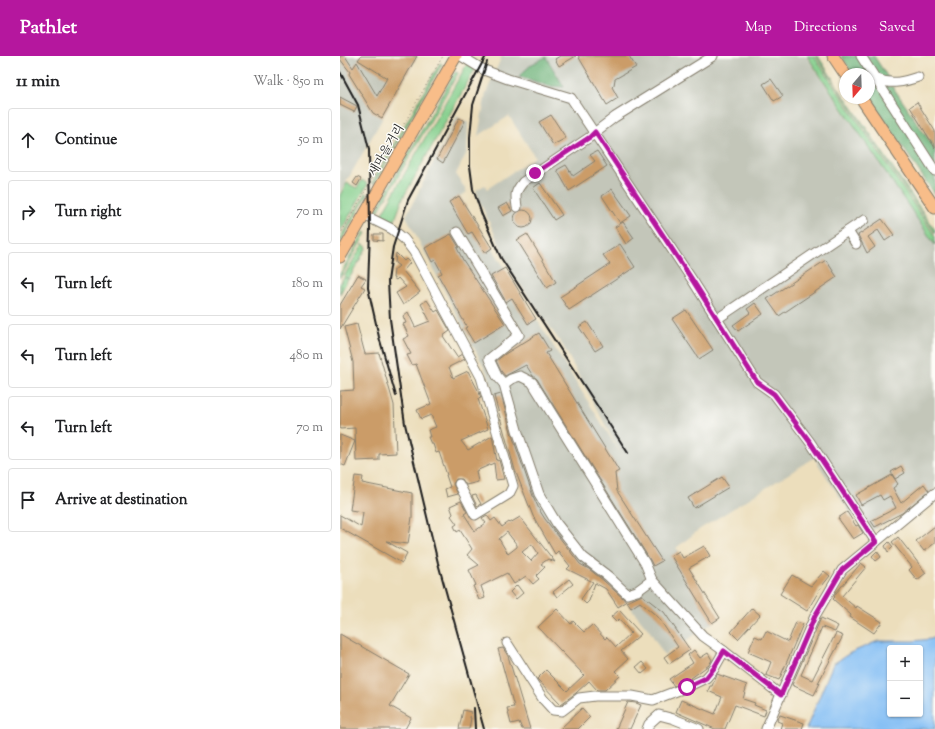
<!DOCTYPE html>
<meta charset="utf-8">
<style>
body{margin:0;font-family:"Sorts Mill Goudy","Noto Serif KR",serif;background:#f2f2f2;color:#202124}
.controls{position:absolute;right:12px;bottom:12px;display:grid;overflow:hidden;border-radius:4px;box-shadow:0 1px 3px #0004}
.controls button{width:36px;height:36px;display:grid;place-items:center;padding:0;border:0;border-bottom:1px solid #e0e0e0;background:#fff;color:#202124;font:20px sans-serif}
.compass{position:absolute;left:499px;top:12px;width:36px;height:36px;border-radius:50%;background:#fff;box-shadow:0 1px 3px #0004;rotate:199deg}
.stop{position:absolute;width:12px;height:12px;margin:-9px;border:3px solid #b5179e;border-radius:50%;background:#fff}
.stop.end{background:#b5179e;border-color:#fff;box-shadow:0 1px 4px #0008}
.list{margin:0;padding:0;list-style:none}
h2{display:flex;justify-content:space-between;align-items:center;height:52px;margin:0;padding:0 16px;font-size:17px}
h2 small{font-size:13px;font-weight:400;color:#757577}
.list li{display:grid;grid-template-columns:26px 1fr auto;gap:12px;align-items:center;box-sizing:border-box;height:64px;margin:0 8px 8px;padding:0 8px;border:1px solid #e0e0e0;border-radius:4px}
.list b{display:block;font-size:15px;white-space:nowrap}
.list em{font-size:13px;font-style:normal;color:#757577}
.icon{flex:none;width:22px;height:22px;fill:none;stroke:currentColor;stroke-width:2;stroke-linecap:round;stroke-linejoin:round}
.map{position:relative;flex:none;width:595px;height:673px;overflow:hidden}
header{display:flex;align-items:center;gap:24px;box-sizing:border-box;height:56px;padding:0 20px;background:#b5179e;color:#fff}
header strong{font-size:19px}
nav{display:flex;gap:22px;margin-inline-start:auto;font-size:14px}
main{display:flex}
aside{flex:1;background:#fff}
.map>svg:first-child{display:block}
.industrial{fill:#c3c6b9}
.green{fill:#84ce8b;stroke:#507554}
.forest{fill:#6bb177;stroke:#44664a}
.water{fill:#82bdf4;stroke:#4f6c88;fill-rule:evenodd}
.building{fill:#cb9c68;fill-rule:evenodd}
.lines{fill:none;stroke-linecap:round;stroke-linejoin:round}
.minor-casing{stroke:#847d6c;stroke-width:11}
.major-casing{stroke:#847d6c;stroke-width:13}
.path{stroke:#847d6c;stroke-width:1;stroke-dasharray:1 3;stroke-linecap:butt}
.minor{stroke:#fff;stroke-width:9}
.major{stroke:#f8bd89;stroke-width:11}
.rail{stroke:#1c1c1c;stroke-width:2}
.route{stroke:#b5179e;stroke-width:5}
.labels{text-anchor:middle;stroke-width:3;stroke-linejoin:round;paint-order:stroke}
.street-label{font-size:12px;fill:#1c1c1c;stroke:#fdfcf7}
</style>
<header>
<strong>Pathlet</strong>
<nav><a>Map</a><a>Directions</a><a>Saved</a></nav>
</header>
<main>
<aside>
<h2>11 min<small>Walk · 850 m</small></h2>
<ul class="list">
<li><svg class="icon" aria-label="ahead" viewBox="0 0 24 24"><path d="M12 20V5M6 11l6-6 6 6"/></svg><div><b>Continue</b></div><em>50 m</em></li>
<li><svg class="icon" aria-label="right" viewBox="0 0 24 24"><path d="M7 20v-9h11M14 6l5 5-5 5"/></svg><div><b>Turn right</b></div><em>70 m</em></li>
<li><svg class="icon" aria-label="left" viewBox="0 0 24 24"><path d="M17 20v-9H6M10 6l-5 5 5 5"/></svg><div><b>Turn left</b></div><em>180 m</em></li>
<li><svg class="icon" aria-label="left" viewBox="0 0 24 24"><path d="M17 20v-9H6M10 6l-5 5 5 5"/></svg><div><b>Turn left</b></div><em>480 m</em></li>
<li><svg class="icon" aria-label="left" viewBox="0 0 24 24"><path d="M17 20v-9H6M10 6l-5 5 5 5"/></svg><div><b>Turn left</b></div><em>70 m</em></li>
<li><svg class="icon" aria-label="arrive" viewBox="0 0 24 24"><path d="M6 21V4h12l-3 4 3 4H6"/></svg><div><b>Arrive at destination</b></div></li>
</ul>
</aside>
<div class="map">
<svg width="595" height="673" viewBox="0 0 595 673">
<rect width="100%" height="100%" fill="#fdfcf7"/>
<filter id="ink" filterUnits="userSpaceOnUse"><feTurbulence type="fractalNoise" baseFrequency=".025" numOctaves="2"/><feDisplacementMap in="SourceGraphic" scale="8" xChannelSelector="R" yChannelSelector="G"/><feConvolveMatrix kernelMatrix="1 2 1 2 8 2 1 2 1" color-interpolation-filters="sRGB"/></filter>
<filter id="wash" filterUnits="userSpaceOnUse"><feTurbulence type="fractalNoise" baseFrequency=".012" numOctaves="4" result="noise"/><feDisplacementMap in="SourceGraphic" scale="16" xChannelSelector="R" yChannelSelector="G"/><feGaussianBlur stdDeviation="0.9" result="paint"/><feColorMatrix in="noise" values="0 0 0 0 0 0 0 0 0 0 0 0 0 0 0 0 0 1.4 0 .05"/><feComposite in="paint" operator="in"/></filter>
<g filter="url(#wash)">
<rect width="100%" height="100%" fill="#ecdebc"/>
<g class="industrial">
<polygon points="0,0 78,0 0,137"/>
<polygon points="162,0 466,0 595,189 595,433 566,456 528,477 516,459 513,461 474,402 360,473 336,492 339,495 380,562 324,599 309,574 286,546 278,551 266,533 235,517 198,469 193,460 174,413 149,321 66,160 117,60 128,66 127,96 116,118 127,136 120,140 282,400 223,290 173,218 139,144 136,134 145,129 147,133 195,101 169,60 138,80 146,37"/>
</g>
<g class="green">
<polygon points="467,0 474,0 595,180 595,189"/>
<polygon points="476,0 478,0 505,42 506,42 595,174 595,177"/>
<polygon points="100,7 102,8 34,128 32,127"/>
<polygon points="127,8 135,13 63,142 53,169 40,161"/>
<polygon points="115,16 118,17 36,159 34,158"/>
<polygon points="22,124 28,128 0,176 0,139 7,127 17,132"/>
<polygon points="26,137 28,138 0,187 0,182"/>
<polygon points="24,176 26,177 0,222 0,218"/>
<polygon points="23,188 27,191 9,223 4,220"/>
<polygon points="4,221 8,223 0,238 0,228"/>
</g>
<g class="forest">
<polygon points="501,0 518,0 595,119 595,139 529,41 529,18 513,18"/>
<polygon points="524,0 534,0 549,23 538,20"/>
<polygon points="206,1 224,31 209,30 179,20 192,8"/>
<polygon points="542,29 553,31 595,93 595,111"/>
</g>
<path class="water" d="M 595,581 L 595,673 L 466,673 L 493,608 L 510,597 L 538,585 L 573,585 L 591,583 ZM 550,592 L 580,592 L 580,658 L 550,658 Z"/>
<g id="blocks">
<g class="building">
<polygon points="0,0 5,0 13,12 17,6 37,40 47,22 18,4 21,0 77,0 42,62 33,57 9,18 10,16 0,3"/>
<polygon points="220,0 236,0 219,10 215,3"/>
<polygon points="238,0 289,0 296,11 275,23 274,29 272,31 278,42 267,49"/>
<polygon points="431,23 443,40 434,45 423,28"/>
<polygon points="0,41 17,50 14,56 0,49"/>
<polygon points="577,46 595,75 595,92 570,51"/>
<polygon points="211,59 226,82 213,89 199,66"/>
<polygon points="119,62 125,65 103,107 97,103"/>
<polygon points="257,95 267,110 229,135 217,114 226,109 233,120 255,105 250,99"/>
<polygon points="17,121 21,123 17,130 13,127"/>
<polygon points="200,127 222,159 214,164 193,132"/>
<polygon points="272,133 291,160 280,167 262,140"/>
<polygon points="119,140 152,192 145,197 132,176 128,178 109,146"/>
<polygon points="167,147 172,155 163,160 158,152"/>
<circle cx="183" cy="163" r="9"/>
<polygon points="542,163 554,179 545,185 538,174 528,181 535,191 527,197 518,179"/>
<polygon points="283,166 294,182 286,188 275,171"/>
<polygon points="34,178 43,178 43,185 34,184"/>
<polygon points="111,178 119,191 117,192 123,204 165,268 134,287 125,272 127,271 98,219 102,217 95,204 92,206 85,192"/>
<polygon points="187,178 216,226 207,232 177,184"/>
<polygon points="280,188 295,211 229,254 220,241 270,208 263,199"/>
<polygon points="56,197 64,205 66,203 70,207 63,215 80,236 63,249 56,237 66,231 58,222 56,224 53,222 54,214 59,210 55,207"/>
<polygon points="486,204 497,221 439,260 427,243"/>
<polygon points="165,212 196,263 188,268 172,242 166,246 151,220"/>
<polygon points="18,219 26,223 21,230 25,232 0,273 0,249"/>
<polygon points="87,244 95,256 98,254 110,275 103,280 117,301 122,298 125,303 109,311 113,322 128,315 139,336 141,342 138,343 148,373 121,385 128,394 152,380 157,405 159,404 164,423 156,424 154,407 136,415 138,426 126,429 122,423 116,423 113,428 118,438 107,441 105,433 110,431 106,419 107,419 99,396 96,397 93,388 91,388 88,381 90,381 88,374 96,371 91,359 81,363 77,354 91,348 76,308 72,309 67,299 71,298 63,283 69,280 63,268 66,267 63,260 68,256 75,271 90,265 81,248"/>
<polygon points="415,247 423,258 398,275 393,269 410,257 407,253"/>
<polygon points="346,254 373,294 359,303 332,263"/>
<polygon points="247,266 263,290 255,295 239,271"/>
<polygon points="17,268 25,298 39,297 54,349 56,397 39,398 39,404 16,405 15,372 0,373 0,335 14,334 13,306 4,271"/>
<polygon points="199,277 210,295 206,297 279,415 275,417 277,435 322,505 313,510 310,504 197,323 193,320 186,309 165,320 161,315 156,305 165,298"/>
<polygon points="161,338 171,376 193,440 200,455 205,463 240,508 249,513 264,525 284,543 286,546 278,551 266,533 255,527 249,545 246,548 241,543 253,526 227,513 230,510 218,495 215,498 193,460 175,414 154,340"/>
<polygon points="0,379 15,385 5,410 0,408"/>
<polygon points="561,410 565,417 555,423 551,416"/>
<polygon points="552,419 558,428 553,432 561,447 584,428 589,435 562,457 535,471 531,465 556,452 550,440 543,444 540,439 521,449 516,439"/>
<polygon points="15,420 23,421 22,427 72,437 72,461 68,488 46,485 67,497 62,507 0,472 0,459 21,471 23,456 10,454"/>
<polygon points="382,421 389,431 354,452 348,442"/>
<polygon points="136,439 141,448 137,450 132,440"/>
<path d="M 121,445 L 127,456 L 124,458 L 135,475 L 146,467 L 142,462 L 147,459 L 151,465 L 155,462 L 162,471 L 169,466 L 170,467 L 180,461 L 215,506 L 208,503 L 201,508 L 205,511 L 196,520 L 199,523 L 193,528 L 186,520 L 174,528 L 167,517 L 141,530 L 145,542 L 139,544 L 133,530 L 136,529 L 129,514 L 139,509 L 127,499 L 132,493 L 120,474 L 117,476 L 114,470 L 117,468 L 111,460 L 113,458 L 110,450 ZM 167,476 L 177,489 L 177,491 L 168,498 L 159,483 ZM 192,488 L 198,497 L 191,505 L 182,496 Z"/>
<polygon points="507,456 516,470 518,469 523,477 513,483 498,462"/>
<polygon points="595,470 595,487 584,495 576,485"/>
<polygon points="558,481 586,517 577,524 569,514 572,511 552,486"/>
<polygon points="549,486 553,491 548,496 545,490"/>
<polygon points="364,490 370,500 349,512 380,562 372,567 331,500 339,495 343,502"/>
<polygon points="537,495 541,501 536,505 532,500"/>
<polygon points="521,507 526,511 502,540 516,552 517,550 542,566 534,577 510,561 511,559 493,543 495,541 494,540 496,537"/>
<polygon points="484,515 490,520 478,535 479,535 467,555 440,538 452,519 471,530"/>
<polygon points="229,523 233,528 217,541 213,536"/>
<polygon points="177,529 183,537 176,543 170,536"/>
<polygon points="302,539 324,556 350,594 329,608 324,601 338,591 318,561 300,546 291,552 287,546"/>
<polygon points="412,552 420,559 398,583 391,576"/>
<polygon points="217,553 231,568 233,565 244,576 252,569 265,583 267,581 276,591 291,577 279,563 276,566 271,561 279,554 301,578 281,595 288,603 275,615 280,620 265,634 257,634 249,625 236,637 221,648 197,623 206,614 227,635 244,619 198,571"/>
<polygon points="481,562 498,570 495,576 482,571 461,619 472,624 496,577 503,580 478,627 480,627 474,639 452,629"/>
<polygon points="456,566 463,568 439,624 426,619 431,606 408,596 415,580 422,583 426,575 448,586"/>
<polygon points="0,578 69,618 50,650 71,662 65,673 0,673"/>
<polygon points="163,592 168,600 190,673 182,673 179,666 171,668 167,652 174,651 158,593"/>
<polygon points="354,594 360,602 368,597 372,604 369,609 347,625 334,630 329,623 353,607 348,599"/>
<polygon points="302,606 308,613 302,618 296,611"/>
<polygon points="377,618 407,629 403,643 415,647 414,649 426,654 424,660 395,649 385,673 375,673 336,656 341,644 375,658 382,641 368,635 370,630 372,630"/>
<polygon points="288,646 296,647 301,649 290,673 276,673"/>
<polygon points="242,652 250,661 238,673 220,673"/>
<polygon points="123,654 131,656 130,662 131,662 129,673 119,673"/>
<polygon points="440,659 464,667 462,673 440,673 442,667 437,665"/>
</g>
</g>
</g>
<g filter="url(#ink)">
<use href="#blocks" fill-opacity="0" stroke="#847d6c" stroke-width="1"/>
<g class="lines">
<g class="minor-casing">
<g id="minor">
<polyline points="121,0 144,14 168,23 231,42 353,225 417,326 434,338 470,386 536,486"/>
<polyline points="521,0 595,115"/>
<path d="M 537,23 C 551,29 564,26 578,21"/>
<path d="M 177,151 C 175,138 175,136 183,126 L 250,81 L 258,74 L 275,61 L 373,0"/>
<polyline points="24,159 52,173 64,183 74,196 141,321 173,430 169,438 135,459 119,428"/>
<polyline points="508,175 516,188"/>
<polyline points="117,176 179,279 149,303 157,320 164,328 171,323 180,320 192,326 305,507 312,524 363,580 384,595 441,639"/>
<polyline points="377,263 524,164"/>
<polyline points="164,328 177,374 199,438 217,468 243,501 268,520 287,538 297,535 312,524"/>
<polyline points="167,587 203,643 213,654 222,655 239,642 255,640 292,640 313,644 347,631 366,622 374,613 384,595"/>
<polyline points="307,673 309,668 319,659 334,663 359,673"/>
<polyline points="426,673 475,560 502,514 595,437"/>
</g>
</g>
<g class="major-casing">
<g id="major">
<polyline points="493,0 505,18"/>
<polyline points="521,42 595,152"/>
<polyline points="0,201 116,0"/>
</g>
</g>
<polyline class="path" points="0,179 103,0"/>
<use href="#minor" class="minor"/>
<use href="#major" class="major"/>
<g class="rail">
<polyline points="147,6 133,49 130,81 130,110 133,133 142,159 161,202 288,397"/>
<polyline points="0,16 18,49 29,93 30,174 28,232 39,281 56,340"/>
<polyline points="134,652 135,673"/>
<polyline points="144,673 98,507 65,368 50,263 48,225 53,191 68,144 146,0"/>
</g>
</g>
</g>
<g class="lines" filter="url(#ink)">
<polyline class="route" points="195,117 250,81 255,76 353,225 417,326 434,338 470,386 536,486 502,514 475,560 441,639 384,595 374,612 366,622 347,631"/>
</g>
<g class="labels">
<g class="street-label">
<text transform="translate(46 94) rotate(-60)" y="4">새마을거리</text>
</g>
</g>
</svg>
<div class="controls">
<button>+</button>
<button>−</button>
</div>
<svg class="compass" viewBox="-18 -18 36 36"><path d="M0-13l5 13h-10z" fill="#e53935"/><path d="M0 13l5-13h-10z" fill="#757577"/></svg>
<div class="stop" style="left:347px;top:631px"></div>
<div class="stop end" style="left:195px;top:117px"></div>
</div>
</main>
